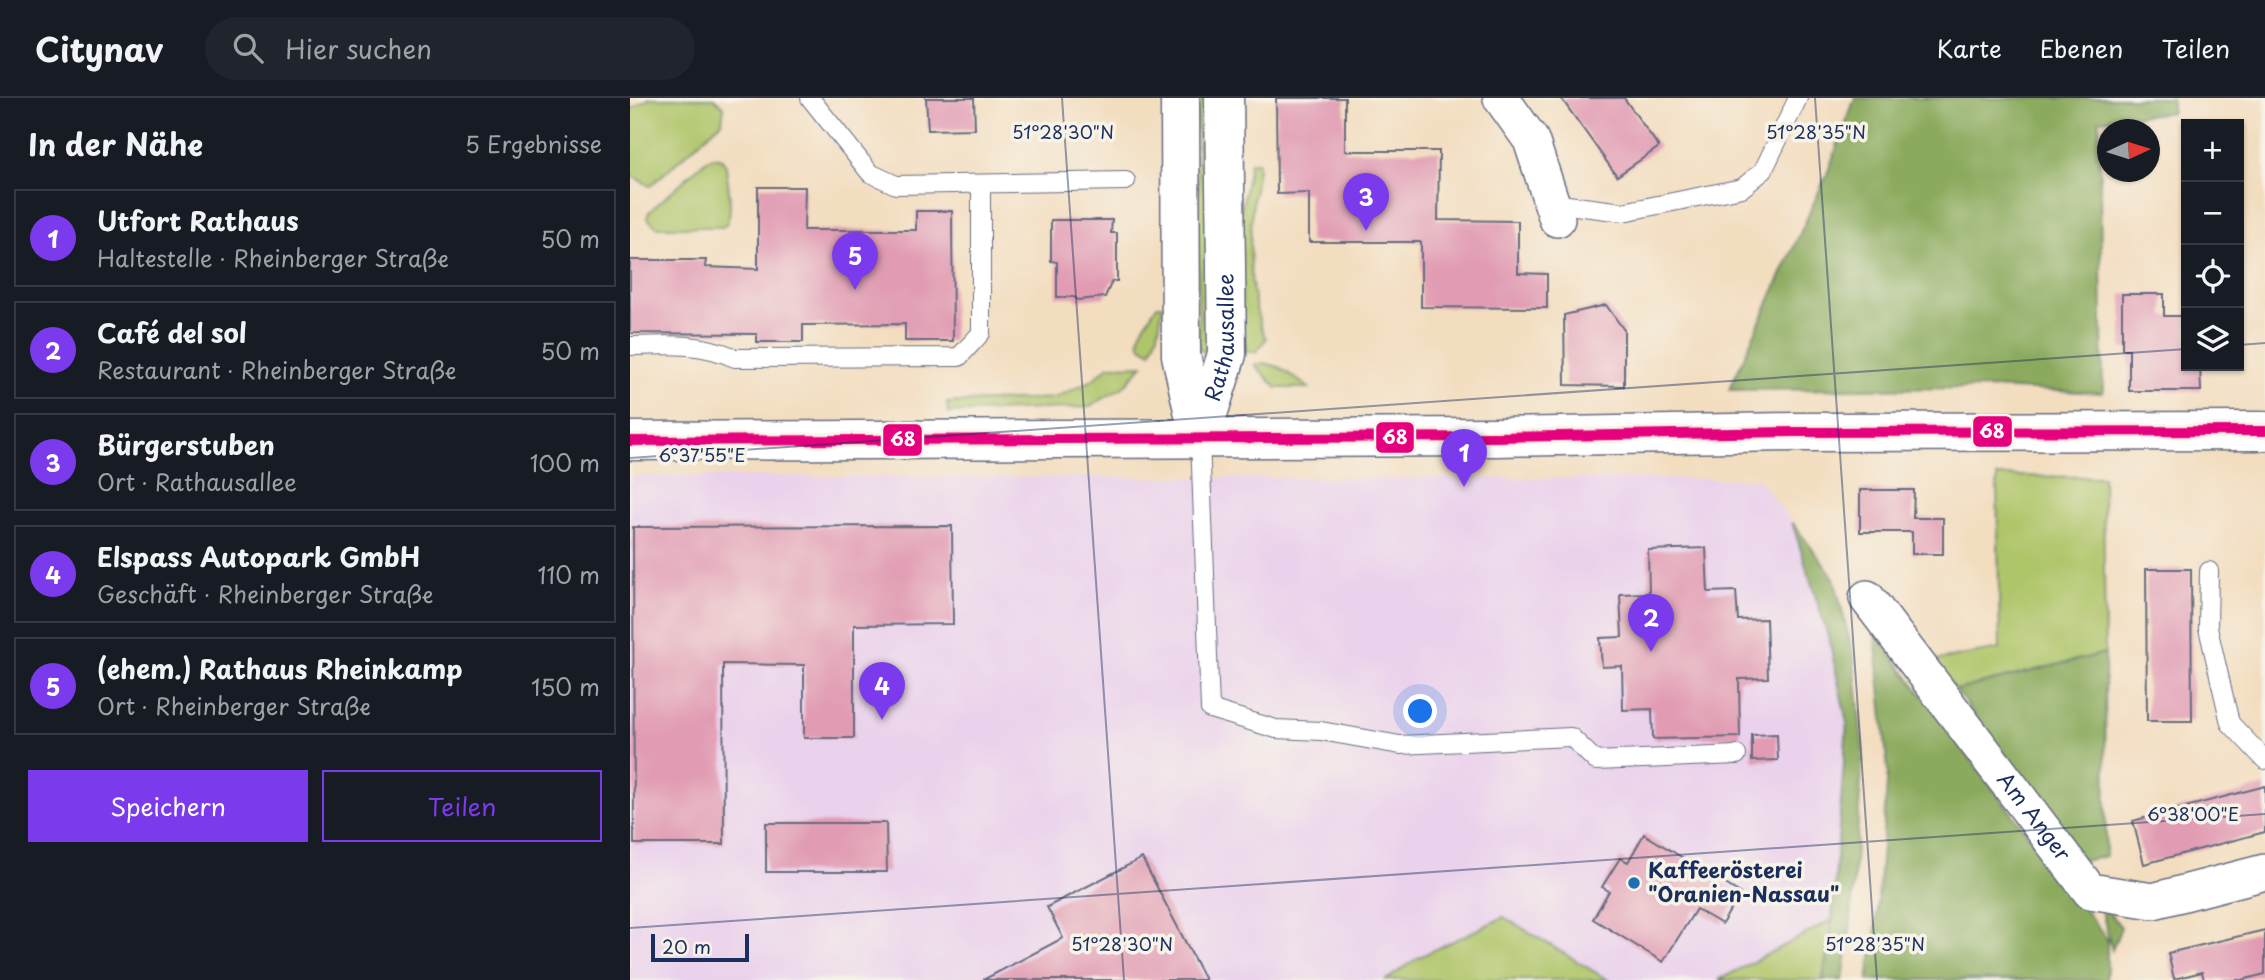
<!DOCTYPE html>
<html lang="de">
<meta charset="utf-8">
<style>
body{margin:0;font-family:"Playpen Sans",sans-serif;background:#20242c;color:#f1f3f6}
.controls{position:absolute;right:21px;top:21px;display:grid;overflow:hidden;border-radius:0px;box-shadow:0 2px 5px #0004}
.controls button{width:63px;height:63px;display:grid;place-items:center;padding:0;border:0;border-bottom:2px solid #363941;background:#171b24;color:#f1f3f6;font:35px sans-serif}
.compass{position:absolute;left:1467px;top:21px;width:63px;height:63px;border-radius:50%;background:#171b24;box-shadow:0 2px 5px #0004;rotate:86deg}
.scale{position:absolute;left:21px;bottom:18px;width:98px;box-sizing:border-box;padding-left:7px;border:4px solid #1b2f5e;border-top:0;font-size:19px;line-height:24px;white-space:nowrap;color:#1b2f5e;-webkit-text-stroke:5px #f7f3e8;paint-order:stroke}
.you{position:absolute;left:791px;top:614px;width:24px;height:24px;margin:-18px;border:5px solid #fff;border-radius:50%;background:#1a73e8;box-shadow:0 0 0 10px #1a73e833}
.badge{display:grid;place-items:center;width:46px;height:46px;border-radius:50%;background:#7c3aed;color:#fff;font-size:23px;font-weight:700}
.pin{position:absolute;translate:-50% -58px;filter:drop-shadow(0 2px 4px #0008)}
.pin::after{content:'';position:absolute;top:37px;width:24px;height:21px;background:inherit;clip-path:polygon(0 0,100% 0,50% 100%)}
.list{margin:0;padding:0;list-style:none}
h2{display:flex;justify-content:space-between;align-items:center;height:91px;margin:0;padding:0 28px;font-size:30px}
h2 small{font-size:23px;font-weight:400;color:#9ea1a6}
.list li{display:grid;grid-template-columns:46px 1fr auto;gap:21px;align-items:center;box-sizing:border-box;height:98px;margin:0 14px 14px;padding:0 14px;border:2px solid #363941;border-radius:0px}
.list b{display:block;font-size:26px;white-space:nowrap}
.list p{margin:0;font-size:23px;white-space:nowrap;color:#9ea1a6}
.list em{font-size:23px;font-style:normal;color:#9ea1a6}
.actions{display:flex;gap:14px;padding:21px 28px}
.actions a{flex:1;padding:16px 0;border:2px solid #7c3aed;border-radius:0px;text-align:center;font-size:24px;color:#7c3aed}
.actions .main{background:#7c3aed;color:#fff}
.icon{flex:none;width:38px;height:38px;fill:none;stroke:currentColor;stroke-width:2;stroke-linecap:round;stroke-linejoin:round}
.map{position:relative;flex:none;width:1635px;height:882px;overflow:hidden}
header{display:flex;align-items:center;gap:42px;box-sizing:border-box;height:98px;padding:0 35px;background:#171b24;border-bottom:2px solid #363941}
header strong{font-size:33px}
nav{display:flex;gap:38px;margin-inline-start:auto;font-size:24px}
.search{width:490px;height:63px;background:#20242c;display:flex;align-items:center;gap:18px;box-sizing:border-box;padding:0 24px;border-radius:38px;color:#9ea1a6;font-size:26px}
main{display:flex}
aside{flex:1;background:#171b24}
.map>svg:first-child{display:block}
.built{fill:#ead1ec}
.green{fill:#afc569;stroke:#657a64;stroke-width:2}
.forest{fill:#8baa5d;stroke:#536c5e;stroke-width:2}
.building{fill:#e19cb3}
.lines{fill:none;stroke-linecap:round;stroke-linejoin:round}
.lane-casing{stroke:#676c80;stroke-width:20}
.street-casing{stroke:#676c80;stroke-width:38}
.secondary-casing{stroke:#676c80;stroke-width:41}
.lane{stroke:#fff;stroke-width:18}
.street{stroke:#fff;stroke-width:35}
.secondary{stroke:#fff;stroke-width:38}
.bus-1-casing{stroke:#f7f3e8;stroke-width:16}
.bus-1{stroke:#e5007d;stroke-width:10}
.ticks{fill:none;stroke:#1b2f5e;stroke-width:2;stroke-opacity:0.45}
.poi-dot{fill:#1f6fb2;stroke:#f7f3e8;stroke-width:2.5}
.labels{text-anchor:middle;stroke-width:7;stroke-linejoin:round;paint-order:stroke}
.street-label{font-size:21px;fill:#1b2f5e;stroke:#f7f3e8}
.poi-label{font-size:21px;font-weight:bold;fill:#1b2f5e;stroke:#f7f3e8;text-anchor:start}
.ticks-label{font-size:18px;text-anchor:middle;fill:#1b2f5e;stroke:#f7f3e8;stroke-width:7;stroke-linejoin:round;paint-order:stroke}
.line-badge{stroke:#f7f3e8;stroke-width:2.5}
.badge-label{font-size:19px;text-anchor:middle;font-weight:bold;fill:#fff}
</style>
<header>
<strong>Citynav</strong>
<div class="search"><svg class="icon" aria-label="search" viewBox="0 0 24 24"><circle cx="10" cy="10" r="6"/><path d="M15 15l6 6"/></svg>Hier suchen</div>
<nav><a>Karte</a><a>Ebenen</a><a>Teilen</a></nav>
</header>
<main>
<aside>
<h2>In der Nähe<small>5 Ergebnisse</small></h2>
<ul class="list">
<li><span class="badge">1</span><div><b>Utfort Rathaus</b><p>Haltestelle · Rheinberger Straße</p></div><em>50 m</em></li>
<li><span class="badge">2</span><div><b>Café del sol</b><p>Restaurant · Rheinberger Straße</p></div><em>50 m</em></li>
<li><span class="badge">3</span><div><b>Bürgerstuben</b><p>Ort · Rathausallee</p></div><em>100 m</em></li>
<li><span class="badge">4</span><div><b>Elspass Autopark GmbH</b><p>Geschäft · Rheinberger Straße</p></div><em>110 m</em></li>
<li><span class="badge">5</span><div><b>(ehem.) Rathaus Rheinkamp</b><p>Ort · Rheinberger Straße</p></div><em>150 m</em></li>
</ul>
<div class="actions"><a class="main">Speichern</a><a>Teilen</a></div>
</aside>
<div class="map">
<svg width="1635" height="882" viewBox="0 0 1635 882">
<rect width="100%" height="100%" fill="#f7f3e8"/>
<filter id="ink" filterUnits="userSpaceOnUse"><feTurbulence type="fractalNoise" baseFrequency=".0143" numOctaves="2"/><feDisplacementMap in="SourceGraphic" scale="14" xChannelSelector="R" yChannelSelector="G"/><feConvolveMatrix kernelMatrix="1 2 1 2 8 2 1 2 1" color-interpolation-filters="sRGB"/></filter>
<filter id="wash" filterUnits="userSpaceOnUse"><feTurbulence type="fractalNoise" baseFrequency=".00686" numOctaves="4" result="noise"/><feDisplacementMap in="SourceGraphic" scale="28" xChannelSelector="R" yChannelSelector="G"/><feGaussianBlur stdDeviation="1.57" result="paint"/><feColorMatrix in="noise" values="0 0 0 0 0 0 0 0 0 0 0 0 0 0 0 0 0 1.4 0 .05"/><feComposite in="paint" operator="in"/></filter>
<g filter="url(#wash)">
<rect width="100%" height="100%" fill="#f3ddbf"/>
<polygon class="built" points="0,378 1128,381 1162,424 1199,541 1217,625 1202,822 1089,882 978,882 874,819 789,859 756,882 0,882"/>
<g class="green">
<polygon points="20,0 84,0 94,9 92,24 20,88 0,77 0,12"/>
<polygon points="567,0 577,0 578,252 569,253"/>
<path d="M 83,59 L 92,61 L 96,68 C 97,84 106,120 93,129 L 27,129 L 17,120 L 19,114 L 75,63 Z"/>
<path d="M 620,64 L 628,64 C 628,77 625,89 623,102 C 619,147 617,199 636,241 L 626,254 L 617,254 L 612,240 L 610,121 Z"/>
<polygon points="527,207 533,207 528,236 521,254 511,248 509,243 511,233"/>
<polygon points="634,265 649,269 679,290 647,290 625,267"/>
<polygon points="513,267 493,289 459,309 318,315 317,305 424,300 461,283 479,268"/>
<polygon points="1367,378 1473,379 1475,555 1326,592 1303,563 1370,551"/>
<polygon points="874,819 978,882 756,882 789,859"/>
<polygon points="1202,822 1193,882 1089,882"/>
</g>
<g class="forest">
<polygon points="1225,0 1542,0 1542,14 1469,22 1473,295 1361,290 1099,292 1197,76"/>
<polygon points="1162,424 1204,480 1224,561 1233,655 1220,832 1213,882 1193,882 1202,822 1217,625 1199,541"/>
<polygon points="1245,535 1477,841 1477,882 1238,882 1245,838 1258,673"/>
<polygon points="1475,555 1476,758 1453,763 1326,592"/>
<polygon points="1471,810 1475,810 1491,829 1482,852"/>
</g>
<g id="blocks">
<g class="building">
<polygon points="296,0 344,0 345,31 298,32"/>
<polygon points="646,0 715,0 715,53 809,53 808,122 888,123 888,175 917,176 917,210 791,209 791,144 679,144 679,95 647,96"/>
<polygon points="931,0 994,0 1029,49 987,78"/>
<polygon points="128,89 175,89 174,132 286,132 286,113 322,113 323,243 275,243 275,226 173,227 173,244 127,244 127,236 0,235 0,162 76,162 75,169 128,171"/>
<polygon points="421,122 482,122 481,135 487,135 487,183 482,183 475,199 448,202 444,199 427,199 427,164 421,163"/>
<polygon points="1492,196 1534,196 1534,218 1556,218 1556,268 1570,268 1571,293 1499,293 1499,251 1492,251"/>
<polygon points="976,207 994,232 994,288 935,287 934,217"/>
<polygon points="1230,392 1284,392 1283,420 1313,420 1313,456 1282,456 1282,434 1230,434"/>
<polygon points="322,428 323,526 224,527 224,640 174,640 174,567 93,566 94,746 4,746 3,429"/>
<polygon points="1076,450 1078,494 1106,493 1108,522 1136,521 1138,580 1109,581 1110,639 1023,641 1022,611 993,612 992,568 972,569 970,540 992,539 990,496 1019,495 1018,452"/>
<polygon points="1516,471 1561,471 1562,623 1517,623"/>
<polygon points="1147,636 1148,662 1122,663 1122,637"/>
<polygon points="1635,688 1635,734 1514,766 1503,723"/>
<polygon points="136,725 256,725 257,774 136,774"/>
<polygon points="1014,736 1110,795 1092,826 1066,811 1033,864 963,821 979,793 972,789 990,760 998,764"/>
<polygon points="512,760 575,882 353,882 433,840 417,809"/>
<polygon points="1635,832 1635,876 1612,882 1574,882 1572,874 1544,881 1538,855"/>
</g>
</g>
</g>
<g filter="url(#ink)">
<use href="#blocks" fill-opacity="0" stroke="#676c80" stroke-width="2"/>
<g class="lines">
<g class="lane-casing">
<g id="lane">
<polyline points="180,0 240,75 266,87 496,83"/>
<polyline points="922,105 993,114 1112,90 1133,73 1168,0"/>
<path d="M 0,248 C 37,247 70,244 105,260 L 329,259 L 351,235 L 351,87"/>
<polyline points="570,341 580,611 646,631 691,633 770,647 941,639 966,663 1107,657"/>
<polyline points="1579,473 1578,530 1600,625 1635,662"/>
</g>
</g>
<g class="street-casing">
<g id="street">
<polyline points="871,0 901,42 927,121"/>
<path id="s1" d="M 1237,500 L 1460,793 L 1523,803 L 1635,774"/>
</g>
</g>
<g class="secondary-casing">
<g id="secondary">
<polyline points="550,0 551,257 569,339"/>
<path id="s2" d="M 570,341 L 597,256 L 594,0"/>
<polyline points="0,343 866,339 1163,334 1635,333"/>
</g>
</g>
<use href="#lane" class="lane"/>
<use href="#street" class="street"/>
<use href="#secondary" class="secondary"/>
<g class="bus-1-casing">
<polyline id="bus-1" points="0,343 866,339 1163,334 1635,333"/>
</g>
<use href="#bus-1" class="bus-1"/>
</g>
</g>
<path class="ticks" d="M 432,0 L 494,882M 1185,0 L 1247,882M 1609,247 L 1635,245M 0,360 L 1556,251M 0,830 L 1635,716"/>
<circle class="poi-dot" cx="1004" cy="785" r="7"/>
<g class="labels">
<g class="street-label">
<text dy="7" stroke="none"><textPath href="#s2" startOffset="105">Rathausallee</textPath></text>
<text dy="7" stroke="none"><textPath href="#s1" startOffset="275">Am Anger</textPath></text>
</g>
<g class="poi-label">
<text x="1018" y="780">Kaffeerösterei<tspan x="1018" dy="24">"Oranien-Nassau"</tspan></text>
</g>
</g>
<g class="ticks-label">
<text x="433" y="41">51°28'30"N</text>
<text x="1186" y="41">51°28'35"N</text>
<text x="72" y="364">6°37'55"E</text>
<text x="1563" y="723">6°38'00"E</text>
<text x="492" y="853">51°28'30"N</text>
<text x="1245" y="853">51°28'35"N</text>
</g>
<g class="line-badge">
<rect x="1342" y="317" width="41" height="33" rx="7" fill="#e5007d"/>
<rect x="745" y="323" width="40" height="33" rx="7" fill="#e5007d"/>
<rect x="252" y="325" width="41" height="34" rx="7" fill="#e5007d"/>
</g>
<g class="badge-label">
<text x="1362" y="340">68</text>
<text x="765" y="346">68</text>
<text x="273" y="348">68</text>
</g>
</svg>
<div class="controls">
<button>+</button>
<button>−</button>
<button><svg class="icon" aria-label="locate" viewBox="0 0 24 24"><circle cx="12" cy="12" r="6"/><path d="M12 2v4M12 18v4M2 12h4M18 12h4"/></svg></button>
<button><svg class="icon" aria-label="layers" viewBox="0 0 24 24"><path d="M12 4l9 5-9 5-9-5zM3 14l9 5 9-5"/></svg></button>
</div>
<svg class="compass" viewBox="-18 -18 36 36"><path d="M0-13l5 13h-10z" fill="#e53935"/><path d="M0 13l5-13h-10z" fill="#9ea1a6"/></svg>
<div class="scale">20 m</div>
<div class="you"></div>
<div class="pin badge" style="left:834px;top:389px">1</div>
<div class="pin badge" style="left:1021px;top:554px">2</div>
<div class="pin badge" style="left:736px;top:133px">3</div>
<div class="pin badge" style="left:252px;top:622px">4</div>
<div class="pin badge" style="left:225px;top:192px">5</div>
</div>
</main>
